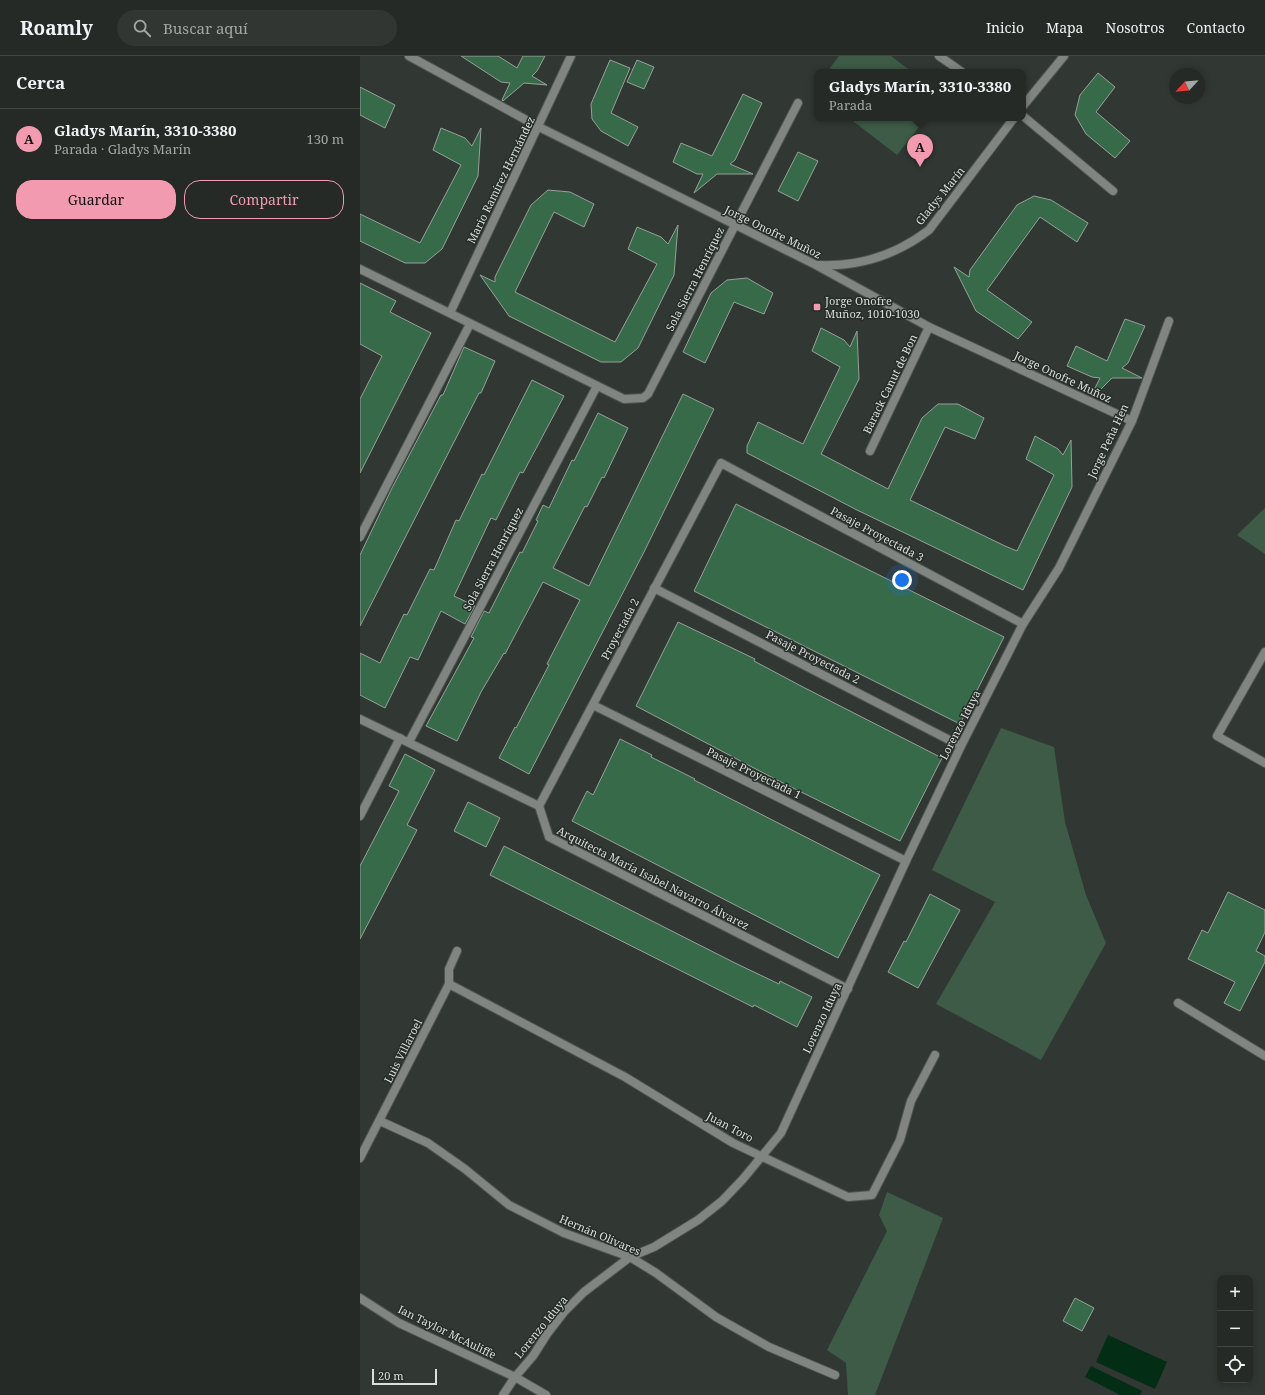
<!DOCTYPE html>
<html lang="es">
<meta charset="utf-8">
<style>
body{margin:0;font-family:"Noto Serif",serif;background:#313632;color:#f1f3f6}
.controls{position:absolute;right:12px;bottom:12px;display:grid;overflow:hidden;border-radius:8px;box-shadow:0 2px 6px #0003}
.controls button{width:36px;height:36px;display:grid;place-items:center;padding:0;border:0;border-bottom:1px solid #424643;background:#252a26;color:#f1f3f6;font:20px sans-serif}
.compass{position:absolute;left:809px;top:12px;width:36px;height:36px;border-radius:50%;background:#252a26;box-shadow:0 2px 6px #0003;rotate:244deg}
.scale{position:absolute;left:12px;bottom:10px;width:65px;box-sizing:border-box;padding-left:4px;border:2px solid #dadfdb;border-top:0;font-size:11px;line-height:14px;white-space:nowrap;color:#dadfdb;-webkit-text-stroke:3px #272e29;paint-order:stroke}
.you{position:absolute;left:542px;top:524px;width:14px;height:14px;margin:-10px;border:3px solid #fff;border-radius:50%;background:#1a73e8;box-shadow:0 0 0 6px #1a73e833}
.badge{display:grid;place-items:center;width:26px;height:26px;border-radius:50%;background:#f29ab0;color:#111;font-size:13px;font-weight:700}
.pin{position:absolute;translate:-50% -33px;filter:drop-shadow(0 1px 2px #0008)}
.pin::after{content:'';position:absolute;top:21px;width:14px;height:12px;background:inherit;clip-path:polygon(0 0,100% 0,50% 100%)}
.popup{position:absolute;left:454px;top:13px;width:212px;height:52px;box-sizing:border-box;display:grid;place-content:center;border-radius:8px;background:#252a26;filter:drop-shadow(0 1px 3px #0005);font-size:13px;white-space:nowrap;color:#a3a7a7}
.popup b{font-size:15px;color:#f1f3f6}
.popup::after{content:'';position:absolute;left:50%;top:100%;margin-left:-8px;border:8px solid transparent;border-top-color:#252a26}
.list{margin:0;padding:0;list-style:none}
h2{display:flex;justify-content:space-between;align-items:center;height:52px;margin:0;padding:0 16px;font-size:17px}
h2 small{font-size:13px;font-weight:400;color:#a3a7a7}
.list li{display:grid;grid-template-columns:26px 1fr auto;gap:12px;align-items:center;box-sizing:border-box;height:60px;padding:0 16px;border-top:1px solid #424643}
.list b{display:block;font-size:15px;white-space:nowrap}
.list p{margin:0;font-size:13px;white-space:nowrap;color:#a3a7a7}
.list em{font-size:13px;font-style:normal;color:#a3a7a7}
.actions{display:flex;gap:8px;padding:12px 16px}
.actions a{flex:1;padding:9px 0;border:1px solid #f29ab0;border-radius:16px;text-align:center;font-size:14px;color:#f29ab0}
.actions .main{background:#f29ab0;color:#111}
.icon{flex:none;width:22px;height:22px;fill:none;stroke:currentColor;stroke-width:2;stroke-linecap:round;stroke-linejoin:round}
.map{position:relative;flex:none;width:905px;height:1339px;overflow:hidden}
header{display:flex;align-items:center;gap:24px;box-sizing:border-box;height:56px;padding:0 20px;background:#252a26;border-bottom:1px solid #424643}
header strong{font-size:19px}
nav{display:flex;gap:22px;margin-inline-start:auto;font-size:14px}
.search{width:280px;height:36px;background:#313632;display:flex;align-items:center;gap:10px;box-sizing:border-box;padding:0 14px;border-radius:22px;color:#a3a7a7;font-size:15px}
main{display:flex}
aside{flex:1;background:#252a26}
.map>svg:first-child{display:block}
.green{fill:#3d5b46}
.water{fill:#042d16}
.building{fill:#376a49;stroke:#97a099}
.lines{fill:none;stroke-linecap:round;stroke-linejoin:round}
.minor-casing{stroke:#4f5651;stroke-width:10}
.minor{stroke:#818582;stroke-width:8}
.poi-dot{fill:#f29ab0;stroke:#272e29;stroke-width:1.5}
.labels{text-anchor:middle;stroke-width:3;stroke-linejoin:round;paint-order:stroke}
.street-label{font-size:11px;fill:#dadfdb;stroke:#272e29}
.poi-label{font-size:11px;fill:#dadfdb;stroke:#272e29;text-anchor:start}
</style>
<header>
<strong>Roamly</strong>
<div class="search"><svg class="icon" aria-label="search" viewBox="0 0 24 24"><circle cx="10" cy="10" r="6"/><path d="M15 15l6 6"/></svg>Buscar aquí</div>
<nav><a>Inicio</a><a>Mapa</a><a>Nosotros</a><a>Contacto</a></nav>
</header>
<main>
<aside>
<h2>Cerca<small></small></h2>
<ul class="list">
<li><span class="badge">A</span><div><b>Gladys Marín, 3310-3380</b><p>Parada · Gladys Marín</p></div><em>130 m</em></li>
</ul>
<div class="actions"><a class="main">Guardar</a><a>Compartir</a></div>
</aside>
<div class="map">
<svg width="905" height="1339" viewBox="0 0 905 1339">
<rect width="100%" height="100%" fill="#313833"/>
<g class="green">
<polygon points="479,0 531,0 552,16 467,16"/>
<polygon points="489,62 566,62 537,99"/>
<polygon points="905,452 905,498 877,479"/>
<polygon points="641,672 694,691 705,766 726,839 746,887 681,1004 576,948 635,846 572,814"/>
<polygon points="527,1136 583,1162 515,1339 488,1339 486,1307 467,1294 527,1175 519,1159"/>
</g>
<g class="water">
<polygon points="748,1279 807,1306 795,1333 736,1306"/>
<polygon points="731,1310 782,1335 780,1339 760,1339 725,1321"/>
</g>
<g class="building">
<polygon points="101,0 138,0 157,12 163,0 185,0 177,15 172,20 187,29 164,27 143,45 142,44 150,27 141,26"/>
<polygon points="250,4 270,12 251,57 278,71 268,90 241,75 232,63 231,48"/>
<polygon points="277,4 294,11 284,33 267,26"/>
<polygon points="738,17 755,31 736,56 770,85 755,102 726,78 715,59 720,39"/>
<polygon points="0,31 35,49 25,72 0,59"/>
<polygon points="383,38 402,47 375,104 370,108 393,118 357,118 334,137 343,118 337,118 313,106 321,87 352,100"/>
<polygon points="81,72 105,82 112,90 121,72 118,120 82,193 65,207 45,207 0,185 0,158 60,187 101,109 73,94"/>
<polygon points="438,96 458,105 438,145 418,135"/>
<polygon points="188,134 210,136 234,148 224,171 194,156 155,236 255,286 297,208 268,193 277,171 301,181 308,188 318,169 314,219 278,292 261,306 241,306 149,260 120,219 135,226 135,221 171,149"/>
<polygon points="674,140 691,144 728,167 717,186 680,161 627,234 672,266 658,283 616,255 594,211 609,221 610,214 657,149"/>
<polygon points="387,222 413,237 404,258 374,246 345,307 323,296 351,237 367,224"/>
<polygon points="0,227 36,245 30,256 71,277 0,417 0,343 22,300 0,288"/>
<polygon points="765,263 785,270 768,307 762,312 782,322 752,322 733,341 731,340 740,322 732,321 707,310 716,290 747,305"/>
<polygon points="461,272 484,284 490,291 497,275 499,323 461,398 528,433 562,362 578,348 598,348 624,362 615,383 585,371 550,444 645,490 657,495 694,419 666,403 675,380 698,393 703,399 711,384 712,431 663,534 497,454 387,397 387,390 398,366 443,388 480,311 452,295"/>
<polygon points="104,291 135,305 121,337 119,337 0,570 0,499 32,432 81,339 83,339"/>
<polygon points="172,324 204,340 163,417 160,416 136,464 131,462 94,540 115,550 105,568 81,555 58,604 50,601 25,652 0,639 0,597 20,607 44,558 47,559 70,513 74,514 96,464 99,465 122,418 124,419"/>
<polygon points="323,338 354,353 284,496 169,718 139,702 155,671 156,672 189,609 187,608 220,544 183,526 145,598 144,597 121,636 97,685 66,670 114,582 111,581 124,555 129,557 160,496 162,497 178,465 176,464 183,449 189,452 212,404 214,405 238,357 268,372 244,422 242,421 227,451 225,450 193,512 229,530"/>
<polygon points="376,448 644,581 600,668 334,535"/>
<polygon points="318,566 395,603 394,605 441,630 582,702 540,785 413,722 276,650"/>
<polygon points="260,683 292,699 291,701 335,723 334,724 520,819 478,902 212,765 227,735 233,739"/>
<polygon points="45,698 75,714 47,769 57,774 0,883 0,810 39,735 29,730"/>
<polygon points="108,746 140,762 126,791 94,775"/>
<polygon points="144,790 375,907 419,928 420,925 452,941 437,971 394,949 393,951 130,819"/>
<polygon points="868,836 905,854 905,876 896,895 905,900 905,906 880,955 864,947 875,926 828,903 842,874 848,877"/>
<polygon points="570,838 600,854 558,932 528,916 544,885 546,886"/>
<polygon points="715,1242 734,1252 722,1275 703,1265"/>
</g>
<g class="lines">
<g class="minor-casing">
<g id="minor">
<polyline points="49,0 179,71 456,209 569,271 772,365"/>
<polyline points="579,0 602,16"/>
<polyline points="663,50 704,0"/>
<polyline points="663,60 753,135"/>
<path d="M 459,209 C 501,211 536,199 569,174 L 654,62"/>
<polyline points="0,213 264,343 283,342 288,338 438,47"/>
<polyline points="90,257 211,0"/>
<polyline points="510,395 569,271"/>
<polyline points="0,481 110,268"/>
<polyline points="294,532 601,690"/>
<polyline points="905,596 857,680 905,707"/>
<polyline points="233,649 546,805"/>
<polyline points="0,663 179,750 189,781 488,933"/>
<polyline points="49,686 237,330"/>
<polyline points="179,750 361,407 663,568"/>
<polyline points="0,760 40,682"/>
<polyline points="89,928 265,1021 373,1087 488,1141 512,1139 540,1084 551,1045 575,999"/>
<polyline points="818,947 905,1000"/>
<polyline points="20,1065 68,1087 105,1113 149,1149 204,1177 270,1201 296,1217 356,1261 409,1291 475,1319"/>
<polyline points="0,1102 89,928 89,913 97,895"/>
<polyline points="0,1242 39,1267 155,1321 186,1339"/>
<polyline points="143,1339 155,1321 173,1300 187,1278 204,1256 224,1236 270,1201 294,1191 338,1164 362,1145 383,1123 421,1077 546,805 601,690 663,568 699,512 772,365 809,265"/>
</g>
</g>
<use href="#minor" class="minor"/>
</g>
<rect class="poi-dot" x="453" y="247" width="8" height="8" rx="2"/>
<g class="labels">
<g class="street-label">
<text transform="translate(141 124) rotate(-64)" y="4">Mario Ramírez Hernández</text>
<text transform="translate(580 140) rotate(-51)" y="4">Gladys Marín</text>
<text transform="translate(413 176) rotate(26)" y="4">Jorge Onofre Muñoz</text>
<text transform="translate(335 223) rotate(-63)" y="4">Sola Sierra Henríquez</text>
<text transform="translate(703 321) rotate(25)" y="4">Jorge Onofre Muñoz</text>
<text transform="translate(530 328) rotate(-64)" y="4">Barack Canut de Bon</text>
<text transform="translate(748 385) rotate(-65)" y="4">Jorge Peña Hen</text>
<text transform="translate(517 478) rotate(28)" y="4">Pasaje Proyectada 3</text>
<text transform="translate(133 503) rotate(-62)" y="4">Sola Sierra Henríquez</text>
<text transform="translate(260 573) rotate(-62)" y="4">Proyectada 2</text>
<text transform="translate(453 601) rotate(27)" y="4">Pasaje Proyectada 2</text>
<text transform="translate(600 669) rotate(-63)" y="4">Lorenzo Iduya</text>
<text transform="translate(394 717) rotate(26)" y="4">Pasaje Proyectada 1</text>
<text transform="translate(293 822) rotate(27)" y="4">Arquitecta María Isabel Navarro Álvarez</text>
<text transform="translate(462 962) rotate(-65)" y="4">Lorenzo Iduya</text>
<text transform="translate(43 995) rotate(-63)" y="4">Luis Villaroel</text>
<text transform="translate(370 1071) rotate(28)" y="4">Juan Toro</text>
<text transform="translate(240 1179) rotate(23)" y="4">Hernán Olivares</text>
<text transform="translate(181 1271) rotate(-51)" y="4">Lorenzo Iduya</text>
<text transform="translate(87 1276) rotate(26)" y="4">Ian Taylor McAuliffe</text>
</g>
<g class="poi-label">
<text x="465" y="249">Jorge Onofre<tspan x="465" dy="13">Muñoz, 1010-1030</tspan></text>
</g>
</g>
</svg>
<div class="controls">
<button>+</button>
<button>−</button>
<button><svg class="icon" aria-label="locate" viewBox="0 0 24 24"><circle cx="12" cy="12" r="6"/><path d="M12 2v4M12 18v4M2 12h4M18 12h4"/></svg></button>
</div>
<svg class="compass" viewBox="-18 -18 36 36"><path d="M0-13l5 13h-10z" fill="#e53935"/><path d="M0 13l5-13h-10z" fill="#a3a7a7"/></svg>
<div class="scale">20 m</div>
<div class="you"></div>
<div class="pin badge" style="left:560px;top:111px">A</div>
<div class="popup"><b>Gladys Marín, 3310-3380</b>Parada</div>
</div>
</main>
